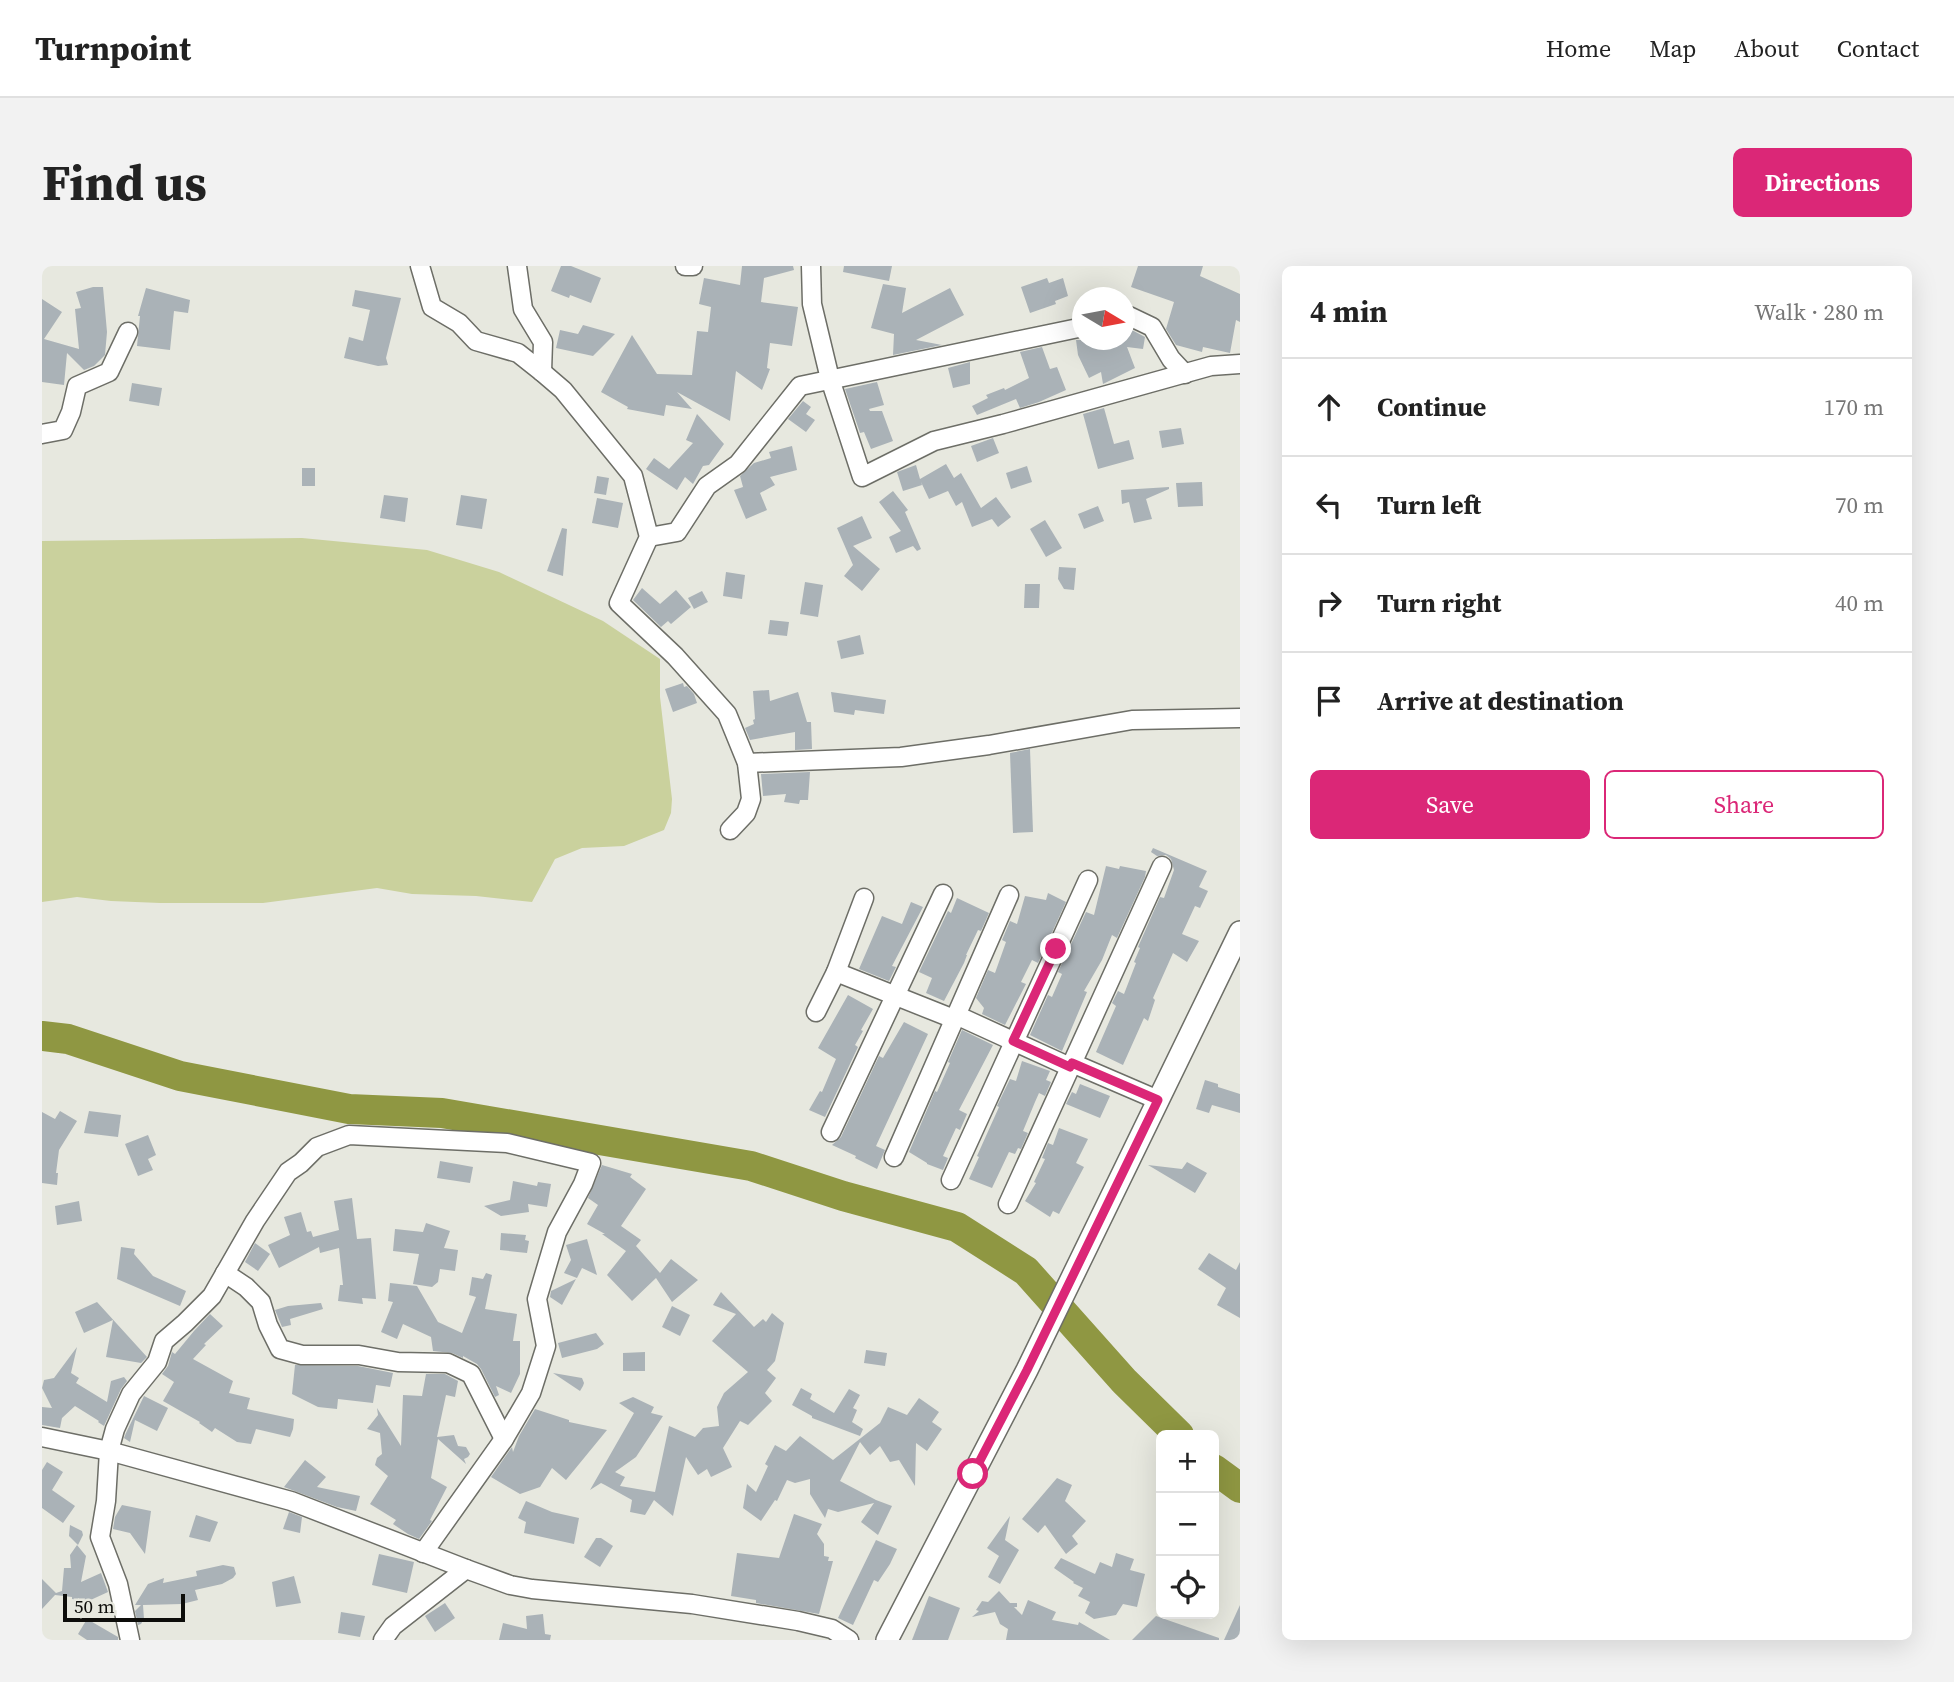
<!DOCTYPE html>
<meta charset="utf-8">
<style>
body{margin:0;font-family:"Source Serif 4",serif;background:#f2f2f2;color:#222}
.controls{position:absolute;right:21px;bottom:21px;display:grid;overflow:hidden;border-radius:10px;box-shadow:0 7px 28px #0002}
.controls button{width:63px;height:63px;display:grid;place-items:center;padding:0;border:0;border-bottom:2px solid #e0e0e0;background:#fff;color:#222;font:35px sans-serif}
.compass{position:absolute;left:1030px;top:21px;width:63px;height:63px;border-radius:50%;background:#fff;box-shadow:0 7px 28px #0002;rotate:100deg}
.scale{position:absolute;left:21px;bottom:18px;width:122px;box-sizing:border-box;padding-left:7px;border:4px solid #0d0d0a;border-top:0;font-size:19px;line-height:24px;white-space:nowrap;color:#0d0d0a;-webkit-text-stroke:5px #e7e8df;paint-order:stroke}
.stop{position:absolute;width:21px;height:21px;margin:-16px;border:5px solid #db2777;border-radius:50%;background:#fff}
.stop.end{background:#db2777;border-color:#fff;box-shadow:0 2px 7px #0008}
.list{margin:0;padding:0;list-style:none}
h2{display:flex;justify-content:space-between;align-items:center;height:91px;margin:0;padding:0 28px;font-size:30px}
h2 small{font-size:23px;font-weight:400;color:#767676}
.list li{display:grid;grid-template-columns:46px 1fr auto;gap:21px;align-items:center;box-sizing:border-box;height:98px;padding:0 28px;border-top:2px solid #e0e0e0}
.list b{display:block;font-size:26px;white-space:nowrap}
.list em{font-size:23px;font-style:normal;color:#767676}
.actions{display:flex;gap:14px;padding:21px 28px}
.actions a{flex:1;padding:16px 0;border:2px solid #db2777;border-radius:10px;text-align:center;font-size:24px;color:#db2777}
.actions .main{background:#db2777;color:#fff}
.icon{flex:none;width:38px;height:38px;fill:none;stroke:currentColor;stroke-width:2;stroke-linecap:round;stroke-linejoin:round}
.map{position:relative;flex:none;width:1198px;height:1374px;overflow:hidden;border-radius:10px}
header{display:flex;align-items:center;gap:42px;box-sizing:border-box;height:98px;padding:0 35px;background:#fff;border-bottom:2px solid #e0e0e0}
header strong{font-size:33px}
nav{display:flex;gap:38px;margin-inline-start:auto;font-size:24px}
.intro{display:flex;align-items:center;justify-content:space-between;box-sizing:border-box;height:168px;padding:0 42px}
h1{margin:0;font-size:49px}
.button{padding:18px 32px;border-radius:10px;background:#db2777;color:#fff;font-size:24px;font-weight:700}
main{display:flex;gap:42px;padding:0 42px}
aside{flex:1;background:#fff;border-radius:10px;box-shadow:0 7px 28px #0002}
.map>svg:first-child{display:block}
.green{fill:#cad19d}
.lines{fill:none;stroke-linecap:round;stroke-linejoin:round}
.river{stroke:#8f9742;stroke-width:30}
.building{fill:#aab2b7}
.minor-casing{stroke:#6d6e67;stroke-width:21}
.tertiary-casing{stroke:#6d6e67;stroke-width:24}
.minor{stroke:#fff;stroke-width:18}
.tertiary{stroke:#fff;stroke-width:21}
.route{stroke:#db2777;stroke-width:9}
</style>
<header>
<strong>Turnpoint</strong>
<nav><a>Home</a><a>Map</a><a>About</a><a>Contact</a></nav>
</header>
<div class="intro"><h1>Find us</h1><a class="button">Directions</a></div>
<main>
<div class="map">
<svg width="1198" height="1374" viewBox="0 0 1198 1374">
<rect width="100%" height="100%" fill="#e7e8df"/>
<polygon class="green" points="260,272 385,284 457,306 561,355 618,393 618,431 630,533 629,547 622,564 582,580 540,582 513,593 490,636 434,630 370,628 335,622 221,637 118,637 69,635 35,631 0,636 0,275"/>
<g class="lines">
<g class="river">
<polyline points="0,770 26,773 138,810 307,843 400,847 709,900 801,930 915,961 984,1005 1082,1115 1137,1169"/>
<polyline points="1172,1203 1198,1222"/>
</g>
</g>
<g class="building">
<polygon points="519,0 529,0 559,12 549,37 528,29 527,32 509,25"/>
<polygon points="700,0 751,0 752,4 722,12 719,36 756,41 750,80 728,77 725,102 728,103 720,124 694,105 688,155 635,126 650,143 624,139 622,150 585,143 586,141 559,126 590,69 615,108 650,109 655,65 666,66 669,41 657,38 662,12 698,19"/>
<polygon points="802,0 850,0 847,15 801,6"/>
<polygon points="1096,0 1161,0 1158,10 1198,28 1198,56 1194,54 1188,87 1161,81 1160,86 1134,79 1124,63 1132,36 1089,21"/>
<polygon points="1005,12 1007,17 1021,12 1026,30 1013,35 1014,38 988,47 979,21"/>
<polygon points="841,18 864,22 860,47 908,22 922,49 874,74 900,79 851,89 852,68 829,62"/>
<polygon points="51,21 61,21 65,66 63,89 52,100 42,104 25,87 22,119 0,116 0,33 20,46 2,73 37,83 33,43 39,42 34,26"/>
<polygon points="104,22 148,34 146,47 132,45 128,84 95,80 98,50 96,50"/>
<polygon points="313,24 359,32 344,92 346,99 336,100 302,92 307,71 321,75 328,44 310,40"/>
<polygon points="541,59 573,68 551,90 514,82 518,64 536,68"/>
<polygon points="1082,62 1086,62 1103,71 1101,83 1085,81 1093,102 1061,118 1059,106 1047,112 1036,89 1034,74 1082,74"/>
<polygon points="1000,81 1008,103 1015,101 1024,124 997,136 978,142 974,133 935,149 930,140 946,132 944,129 962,122 963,124 987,112 978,86"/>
<polygon points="928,96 928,118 911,122 906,102"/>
<polygon points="835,116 842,139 827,143 828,145 840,145 851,175 829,183 822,166 818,167 803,123"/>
<polygon points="90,117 120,122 117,140 87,135"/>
<polygon points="761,135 769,141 764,148 773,154 764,166 746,153"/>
<polygon points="1062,142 1072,178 1087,174 1092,193 1056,203 1041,148"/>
<polygon points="655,148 682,178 667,199 661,200 651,218 643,211 635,224 604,203 612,192 627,203 651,177 644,174"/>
<polygon points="1139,162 1142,178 1120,182 1117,165"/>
<polygon points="951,172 957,187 935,196 929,180"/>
<polygon points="750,180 755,204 728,211 733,219 718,227 725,244 704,253 692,224 701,221 698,210 712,197 729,192 727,186"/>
<polygon points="904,198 912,212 919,207 939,242 954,231 969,251 956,261 950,253 930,261 920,236 914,240 906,225 887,233 879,216 880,219 861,225 855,206 874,199 878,213"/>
<polygon points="985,200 990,216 969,223 964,207"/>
<rect x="260" y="202" width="13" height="18"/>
<polygon points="555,210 567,212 564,229 552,227"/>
<polygon points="1160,216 1161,240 1136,241 1134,217"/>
<polygon points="1127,221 1127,223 1104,233 1110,253 1092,257 1087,236 1080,238 1079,224"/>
<polygon points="851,225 866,244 863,246 879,283 875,285 871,280 854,287 847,271 859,265 837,236"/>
<polygon points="342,229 366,232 363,256 338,252"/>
<polygon points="419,229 445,233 440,263 414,259"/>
<polygon points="555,232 581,237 576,262 550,257"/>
<polygon points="1056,240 1062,255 1042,263 1036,248"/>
<polygon points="820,250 830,272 811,280 838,303 820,325 802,310 811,299 795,262"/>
<polygon points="1003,254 1020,282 1004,291 988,263"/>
<polygon points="520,262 525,263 521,310 505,305"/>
<polygon points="1017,301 1034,302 1032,324 1022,323 1016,313"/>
<polygon points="684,306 703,309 700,333 681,330"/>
<polygon points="763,316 781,319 776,351 758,348"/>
<polygon points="983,318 998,318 997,342 982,342"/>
<polygon points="600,322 618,338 634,324 649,341 629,358 626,355 619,361 591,334"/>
<polygon points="660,325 666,336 652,343 646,332"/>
<polygon points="728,354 747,356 745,370 726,368"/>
<polygon points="818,369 822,388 799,393 795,375"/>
<polygon points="641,417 642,421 645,420 652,428 655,437 631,446 623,423"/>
<polygon points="727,424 728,435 756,426 765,456 769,456 770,483 753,484 753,466 708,474 703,462 712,458 711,454 713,453 711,425"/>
<polygon points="789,426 844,434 842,448 813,444 812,449 792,446"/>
<polygon points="988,483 991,566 971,567 968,487"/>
<polygon points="768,506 766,534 758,534 757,538 742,536 744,528 721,530 719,508"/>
<polygon points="1111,582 1165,605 1157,621 1166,625 1158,642 1153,640 1140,668 1157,675 1145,696 1131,687 1111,732 1113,734 1106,755 1102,752 1081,799 1054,786 1074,740 1070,737 1076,725 1082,728 1094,697 1092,696 1098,682 1096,681 1118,631 1122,632 1132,604 1129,593 1124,589 1115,590 1109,586"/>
<polygon points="1064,600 1077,603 1078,600 1104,605 1103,611 1075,672 1070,669 1060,694 1042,725 1045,726 1020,785 988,769 1006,729 1010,731 1020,708 1016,706 1044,646 1052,649"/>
<polygon points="1006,627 1024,636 996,697 990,694 979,716 984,718 963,759 940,748 942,742 934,732 946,704 953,707 964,676 960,674 968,655 975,658 983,630 1004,634"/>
<polygon points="915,632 947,647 939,665 936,664 924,689 925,689 922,697 902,735 884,727 890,712 877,706 906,645 909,647"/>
<polygon points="869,636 881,641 850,700 854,701 847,715 817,703 840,650 860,658"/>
<polygon points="806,729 831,743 819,764 821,765 813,779 816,781 783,851 767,844 778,825 780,826 794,793 776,782"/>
<polygon points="862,756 886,768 834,880 843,884 835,903 813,892 814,890 790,879 799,871 837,790 841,792"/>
<polygon points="920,764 951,779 917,844 925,848 918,864 914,862 901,890 906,892 901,904 885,898 885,897 867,886 893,825 895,826 908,797 906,796"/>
<polygon points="980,795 1008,805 1004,814 1009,816 1003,830 997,827 993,836 981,865 986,867 979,883 976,882 973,888 967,886 950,922 927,913 937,891 935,890 957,841 955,840 968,813 974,815"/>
<polygon points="1163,814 1176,818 1176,821 1198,828 1198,847 1170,839 1167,847 1154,843"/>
<polygon points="1038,818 1068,830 1058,852 1024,838 1030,826 1034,828"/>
<polygon points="18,845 35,855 17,884 14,907 16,907 15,919 0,917 0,846 13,853"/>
<polygon points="47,845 79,849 76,871 42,867"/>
<polygon points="1017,862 1046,873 1034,897 1042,901 1017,948 1011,945 1008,951 983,935 994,917 992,916 1003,893 1000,892 1006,877 1011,879"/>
<polygon points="106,869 114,889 106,893 111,904 96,910 83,878"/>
<polygon points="398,895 431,901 428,917 395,912"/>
<polygon points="1145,896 1165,907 1153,927 1106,899 1140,903"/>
<polygon points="560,899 590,908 588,911 604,923 579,960 599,974 594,980 618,1007 629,993 656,1014 630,1036 614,1012 590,1035 565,1009 584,985 560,968 563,968 545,958 556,939 546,932"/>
<polygon points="471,915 495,920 496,916 509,918 505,941 486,938 487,946 459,950 442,940 468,934"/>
<polygon points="310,932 315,973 329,972 334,1033 320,1032 321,1038 296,1035 298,1019 301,1019 297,982 278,987 277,981 237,1002 226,979 248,969 242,951 259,946 265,966 269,965 271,971 297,964 292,935"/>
<polygon points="37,935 40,955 15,959 13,940"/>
<polygon points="384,957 408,965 402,982 416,984 413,1005 398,1003 396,1016 390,1021 371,1018 377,988 351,985 353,963 381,966"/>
<polygon points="459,967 484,969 483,974 487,975 485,987 458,984"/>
<polygon points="545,973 555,1009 540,1002 535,1012 522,1007 529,994 524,979"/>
<polygon points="213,977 228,988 216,1005 203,996"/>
<polygon points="79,981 93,983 92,988 111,1010 144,1025 138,1040 75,1013"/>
<polygon points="1167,987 1194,1004 1198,996 1198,1052 1175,1039 1184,1022 1156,1003"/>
<polygon points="444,1007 450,1009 443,1043 475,1048 471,1075 478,1075 478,1108 469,1127 454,1120 457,1129 453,1131 439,1103 435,1098 421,1090 421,1092 410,1087 391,1085 389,1071 361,1058 355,1073 339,1066 351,1036 346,1035 348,1017 375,1020 396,1056 420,1067 434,1031 427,1029 430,1011 441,1013"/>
<polygon points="534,1013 520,1039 508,1031 509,1025"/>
<polygon points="679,1026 712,1061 721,1053 724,1056 730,1047 742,1057 733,1095 725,1104 734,1112 723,1127 730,1135 706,1159 698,1155 681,1182 690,1201 669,1211 665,1203 656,1209 644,1191 631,1250 612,1234 603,1249 588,1246 590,1234 563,1219 559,1217 548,1224 592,1147 577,1137 591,1131 612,1141 609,1147 621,1150 594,1191 573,1206 583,1211 578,1220 613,1226 627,1160 653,1171 661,1162 677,1160 675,1141 682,1127 706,1106 670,1075 694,1048 671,1039"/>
<polygon points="55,1036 105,1091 99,1097 64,1091 71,1054 42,1067 33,1046"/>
<polygon points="279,1037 281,1043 248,1053 249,1059 240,1061 233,1044 246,1040"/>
<polygon points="630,1040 648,1049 638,1070 620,1061"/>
<polygon points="168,1048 181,1060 162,1078 164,1079 151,1093 191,1115 187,1127 208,1132 205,1143 252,1153 251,1163 248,1171 214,1163 209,1178 195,1176 173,1162 170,1166 157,1157 158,1156 121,1135 132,1116 120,1108 126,1100 130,1086 133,1088 152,1065"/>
<polygon points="554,1067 562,1078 555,1083 520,1092 516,1077"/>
<polygon points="35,1081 29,1107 37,1112 34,1117 65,1136 69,1115 82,1111 85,1115 79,1123 62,1160 56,1156 57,1155 33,1140 20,1152 18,1162 0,1159 0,1141 10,1142 0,1122 2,1114 12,1112"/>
<polygon points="824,1084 845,1087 843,1100 822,1097"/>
<polygon points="603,1086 603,1105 581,1105 581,1087"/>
<polygon points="253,1099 316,1100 351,1107 348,1121 334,1119 331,1137 296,1133 295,1143 276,1141 250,1128"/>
<polygon points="511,1107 540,1112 542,1117 541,1120 538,1125"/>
<polygon points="384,1108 403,1108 416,1115 413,1131 404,1129 395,1171 412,1169 416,1180 424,1181 428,1188 426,1191 422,1193 424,1198 396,1173 389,1212 405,1221 388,1254 390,1255 377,1273 366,1268 351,1258 354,1254 328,1238 346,1210 333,1199 335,1192 340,1188 338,1167 325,1163 336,1149 335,1142 359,1180 361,1129 380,1130"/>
<polygon points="759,1122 770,1128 768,1133 792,1147 807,1123 818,1129 811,1142 815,1144 810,1156 821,1163 818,1170 770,1152 770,1150 750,1139"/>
<polygon points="102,1130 126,1142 115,1165 93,1154 88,1176 82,1172 84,1167"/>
<polygon points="877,1132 897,1146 890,1156 900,1163 885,1185 874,1177 873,1220 857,1194 848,1196 838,1180 828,1189 818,1176 798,1215 834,1234 850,1240 836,1269 819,1256 832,1237 796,1246 786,1243 783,1252 768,1228 768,1213 753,1217 745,1214 735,1235 733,1234 719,1255 701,1242 705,1218 714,1226 726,1200 723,1198 733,1179 744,1185 758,1170 791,1194 838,1157 846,1141 865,1149"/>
<polygon points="493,1143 527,1154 527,1156 565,1164 524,1214 510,1202 498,1221 478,1228 449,1211 470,1181 471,1186 477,1170"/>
<polygon points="263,1194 284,1211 275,1221 318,1230 314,1245 295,1241 242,1221"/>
<polygon points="5,1196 21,1206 10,1224 33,1240 21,1257 0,1242 0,1204"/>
<polygon points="1015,1212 1030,1219 1023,1235 1044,1255 1030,1270 1036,1278 1024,1288 1003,1259 996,1267 980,1253"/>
<polygon points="484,1235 510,1246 537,1252 532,1278 482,1267 484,1256 476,1252"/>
<polygon points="80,1239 109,1245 103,1288 88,1267 71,1263 73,1251"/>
<polygon points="247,1246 260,1251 258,1267 241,1263"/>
<polygon points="752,1248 780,1258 775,1268 782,1278 782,1290 787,1291 786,1295 791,1295 777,1348 714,1337 714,1334 689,1330 695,1287 737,1292"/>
<polygon points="154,1249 176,1256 168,1276 147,1271"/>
<polygon points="968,1250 963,1274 977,1284 958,1318 946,1311 957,1290 945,1282"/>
<polygon points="28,1259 40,1265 41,1269 36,1279 27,1270"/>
<polygon points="554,1272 559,1272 571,1280 558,1301 542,1291"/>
<polygon points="834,1274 855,1283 848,1298 836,1316 832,1314 811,1359 796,1352"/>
<polygon points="35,1279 44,1290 39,1316 59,1307 66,1326 42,1337 36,1332 36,1334 30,1333 30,1331 13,1329 0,1343 0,1313 14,1327 20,1325 22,1302 29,1302 28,1289"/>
<polygon points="1074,1287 1092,1293 1088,1304 1103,1308 1095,1341 1081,1338 1074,1349 1052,1353 1043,1347 1048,1336 1036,1330 1041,1322 1031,1317 1032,1316 1012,1302 1019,1292 1053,1308 1058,1296 1070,1301"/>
<polygon points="337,1288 372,1296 365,1327 330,1319"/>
<polygon points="181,1299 192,1301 194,1308 191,1312 180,1318 153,1324 156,1334 140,1338 101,1339 102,1353 99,1358 96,1359 93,1345 99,1339 93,1339 106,1318 122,1312 121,1317 155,1310 154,1305"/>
<polygon points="252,1310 259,1337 234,1341 230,1316"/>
<polygon points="957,1325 968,1337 975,1337 975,1341 972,1341 980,1349 986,1334 1014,1346 1010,1354 1036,1359 1037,1356 1068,1374 964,1374 966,1363 958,1358 953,1346 930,1351 937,1345 934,1344 940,1335 946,1336"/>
<polygon points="887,1330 918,1342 906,1374 870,1374"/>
<polygon points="403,1337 413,1352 393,1366 383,1350"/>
<polygon points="1198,1339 1198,1374 1182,1374"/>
<polygon points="299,1346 323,1350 318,1371 296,1367"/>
<polygon points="501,1348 503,1368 509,1369 508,1374 457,1374 461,1357 485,1363 484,1350"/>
<polygon points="1114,1350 1177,1372 1177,1374 1090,1374"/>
<polygon points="45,1353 76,1371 76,1374 45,1374 36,1368"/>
</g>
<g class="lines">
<g class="minor-casing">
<g id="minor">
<polyline points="378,0 390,41 417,57 434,75 476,87 500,106 521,124 591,210 607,271 577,337 633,390 685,448 705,497 709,533 704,547 688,564"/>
<polyline points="475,0 481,43 501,76 500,106"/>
<polyline points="643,0 651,0"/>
<polyline points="769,0 770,38 788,113 820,211 892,175 961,158 1169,100 1198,98"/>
<polyline points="1083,51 1087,50 1110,61 1129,93 1143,108"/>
<polyline points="0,168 21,164 29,146 35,120 67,106 86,66"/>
<polyline points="607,271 635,266 665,220 696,198 758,120 1041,61"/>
<polyline points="705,497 859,491 947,479 1090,454 1198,452"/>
<polyline points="794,706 912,753"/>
<polyline points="774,746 794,706 822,632"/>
<polyline points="914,749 1028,801"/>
<polyline points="1030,797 1116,834"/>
<polyline points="789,866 901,628"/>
<polyline points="852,891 967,629"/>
<polyline points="909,914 1046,614"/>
<polyline points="966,938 1120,600"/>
<polyline points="183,1007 204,1021 219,1036 226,1059 238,1083 260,1089 317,1089 356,1096 406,1097 429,1108 462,1173"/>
<polyline points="0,1171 67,1185 249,1235 424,1303 468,1319 490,1323 650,1338 756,1355 790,1363 807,1374"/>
<polyline points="88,1374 76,1318 58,1271 64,1235 67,1185 73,1163 89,1128 115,1096 122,1075 143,1057 170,1030 213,955 246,906 259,897 275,881 307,869 465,877 549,897 541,918 515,966 495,1033 504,1080 489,1127 462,1173 381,1287"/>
<polyline points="341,1374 351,1360 424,1303"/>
</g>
</g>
<g class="tertiary-casing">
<polyline id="tertiary" points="845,1374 985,1104 1198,666"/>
</g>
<use href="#minor" class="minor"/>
<use href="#tertiary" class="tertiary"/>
</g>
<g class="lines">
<polyline class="route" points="931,1208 985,1104 1116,834 1030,797 1028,801 971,775 1014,683"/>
</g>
</svg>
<div class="controls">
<button>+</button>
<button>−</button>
<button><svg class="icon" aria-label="locate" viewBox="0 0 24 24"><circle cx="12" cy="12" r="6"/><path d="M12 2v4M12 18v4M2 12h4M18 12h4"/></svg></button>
</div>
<svg class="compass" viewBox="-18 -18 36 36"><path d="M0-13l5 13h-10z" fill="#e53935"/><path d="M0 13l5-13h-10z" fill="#767676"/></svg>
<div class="scale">50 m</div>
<div class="stop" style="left:931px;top:1208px"></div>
<div class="stop end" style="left:1014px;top:683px"></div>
</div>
<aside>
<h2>4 min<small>Walk · 280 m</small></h2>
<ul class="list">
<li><svg class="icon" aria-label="ahead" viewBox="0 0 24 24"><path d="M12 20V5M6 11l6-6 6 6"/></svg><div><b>Continue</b></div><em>170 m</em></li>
<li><svg class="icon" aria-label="left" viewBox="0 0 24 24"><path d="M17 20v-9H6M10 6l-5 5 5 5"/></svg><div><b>Turn left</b></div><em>70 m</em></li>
<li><svg class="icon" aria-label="right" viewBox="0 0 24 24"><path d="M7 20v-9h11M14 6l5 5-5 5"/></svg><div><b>Turn right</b></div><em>40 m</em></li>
<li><svg class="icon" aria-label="arrive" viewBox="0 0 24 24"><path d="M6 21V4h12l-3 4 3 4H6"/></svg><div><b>Arrive at destination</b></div></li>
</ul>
<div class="actions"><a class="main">Save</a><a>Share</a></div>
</aside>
</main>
